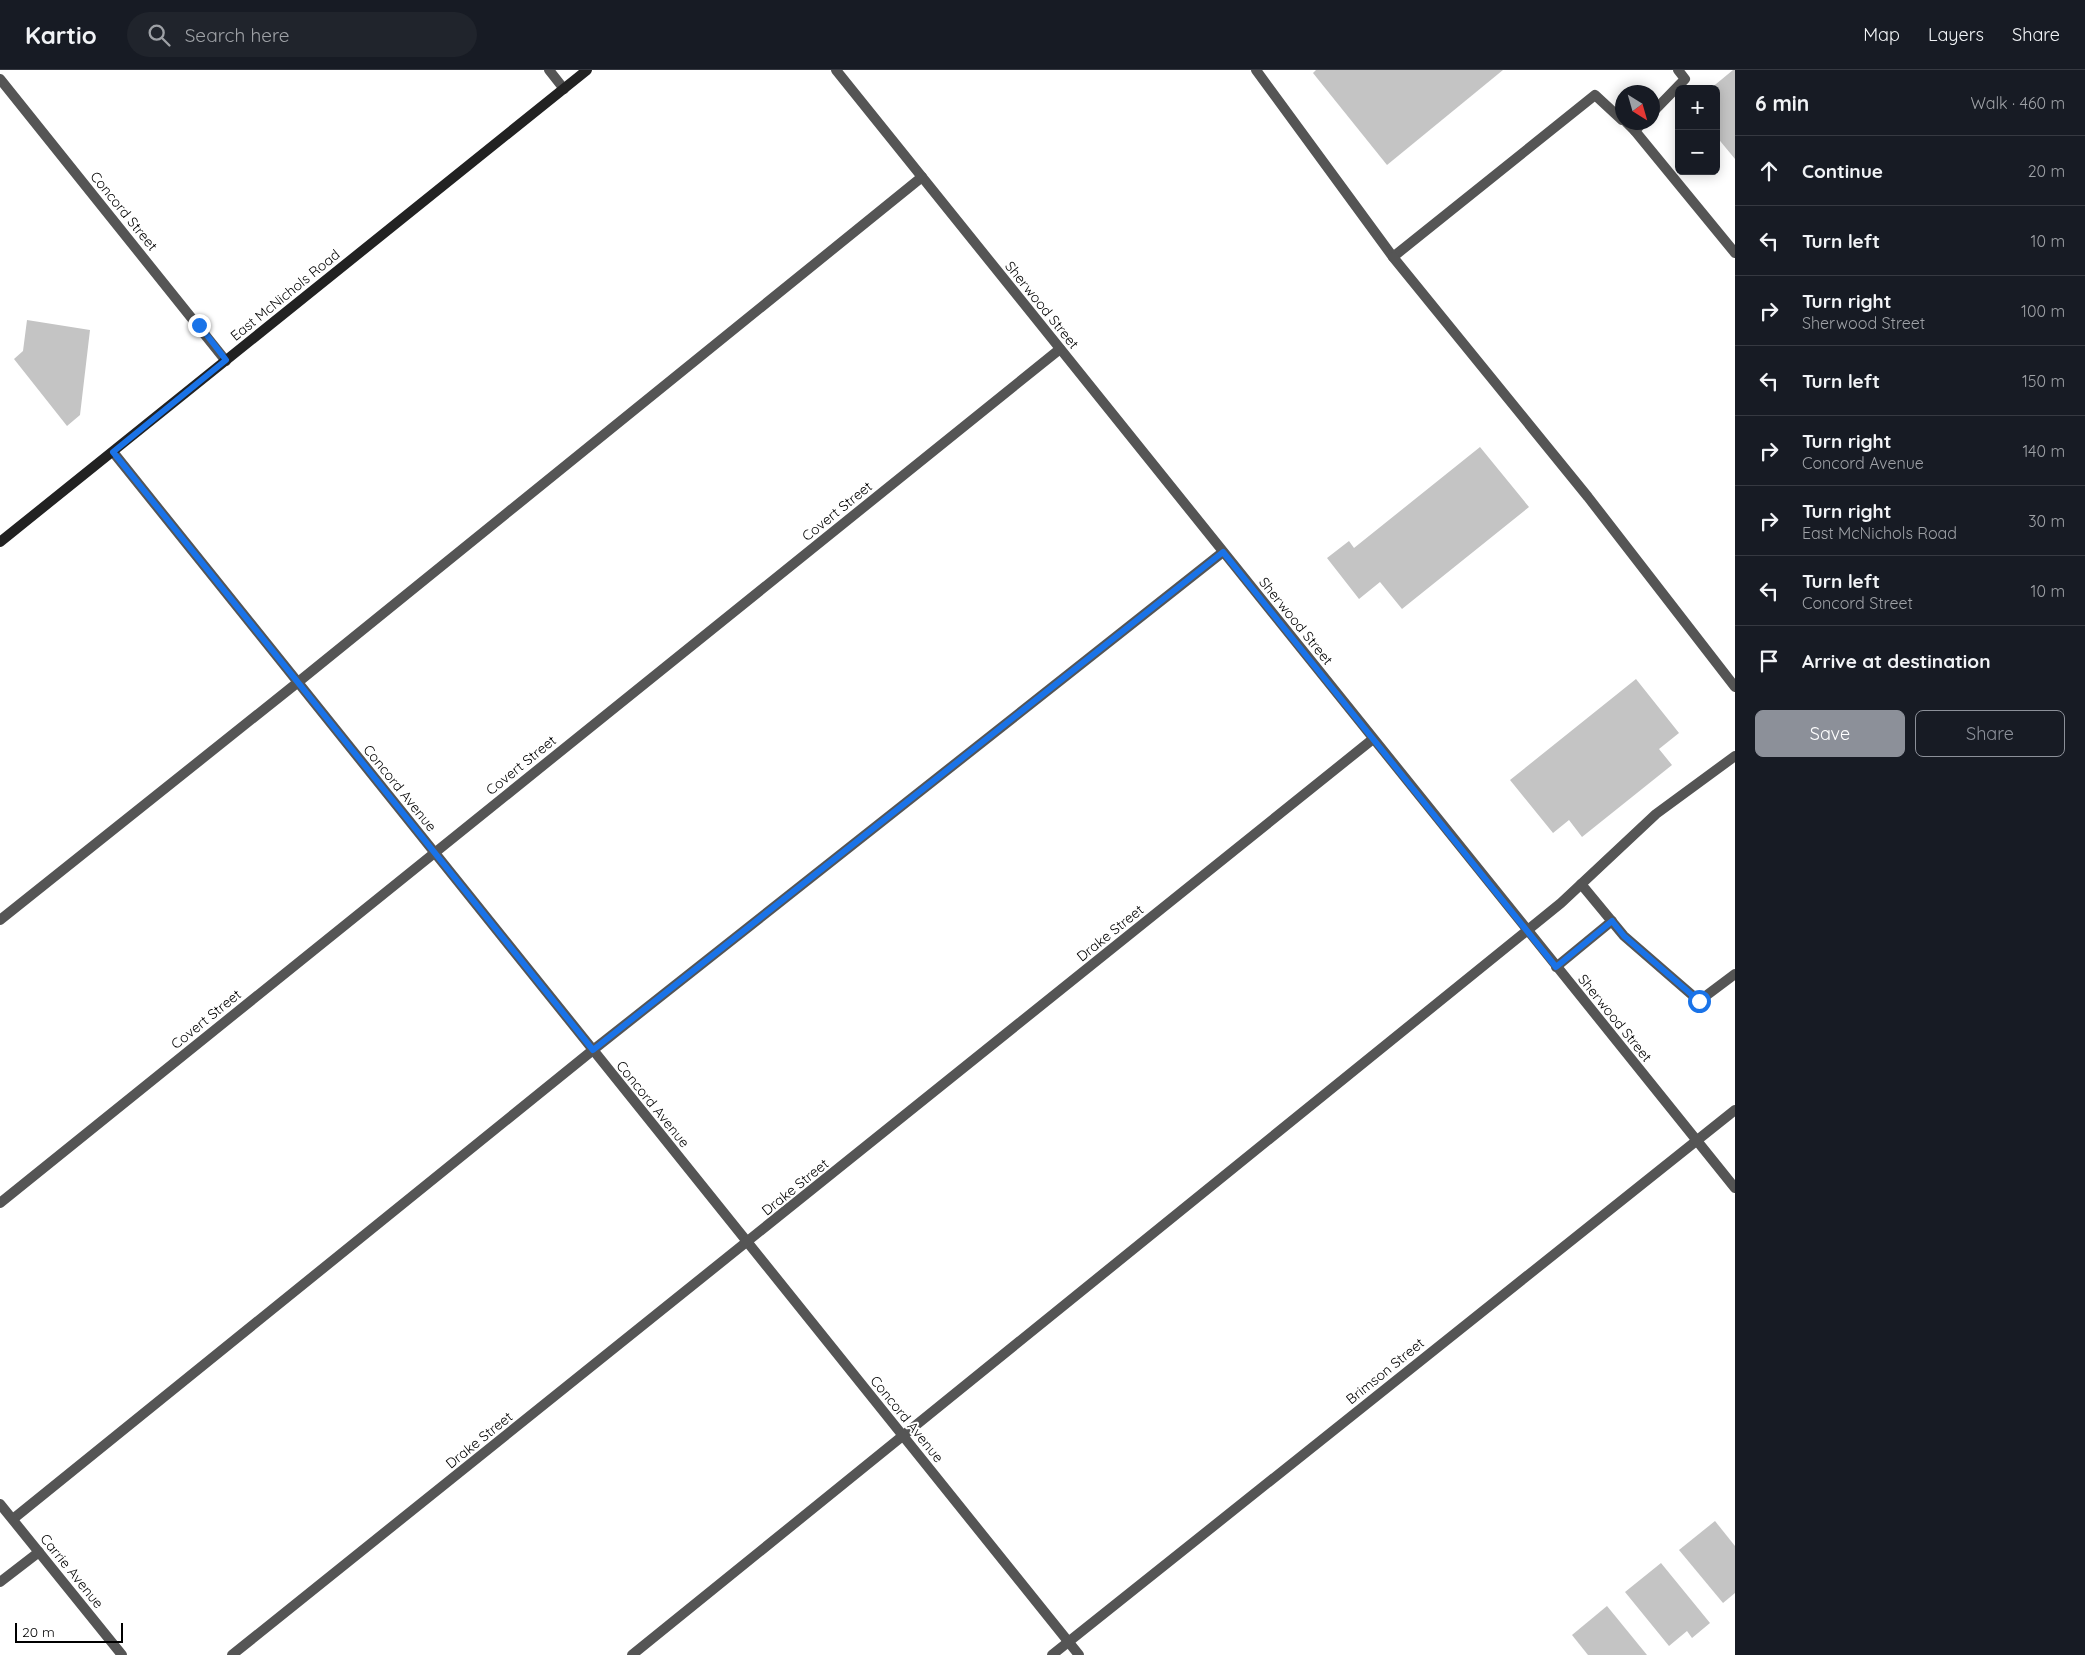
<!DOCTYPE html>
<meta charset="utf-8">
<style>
body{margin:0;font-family:Quicksand,sans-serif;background:#20242c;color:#f1f3f6}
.controls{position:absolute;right:15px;top:15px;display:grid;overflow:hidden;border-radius:8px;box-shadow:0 2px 12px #0003}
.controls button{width:45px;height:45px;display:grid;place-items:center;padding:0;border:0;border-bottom:1px solid #363941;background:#171b24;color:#f1f3f6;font:25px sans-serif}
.compass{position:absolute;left:1615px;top:15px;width:45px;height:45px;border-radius:50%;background:#171b24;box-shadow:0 2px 12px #0003;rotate:143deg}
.scale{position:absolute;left:15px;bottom:12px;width:108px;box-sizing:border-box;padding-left:5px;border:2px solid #000;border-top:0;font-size:14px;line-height:18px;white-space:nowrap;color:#000;-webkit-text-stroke:4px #fff;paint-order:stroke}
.stop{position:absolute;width:15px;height:15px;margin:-11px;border:4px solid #1a73e8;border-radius:50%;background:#fff}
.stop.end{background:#1a73e8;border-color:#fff;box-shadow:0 1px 5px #0008}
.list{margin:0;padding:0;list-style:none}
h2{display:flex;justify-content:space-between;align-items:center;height:65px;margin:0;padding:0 20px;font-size:21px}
h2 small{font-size:16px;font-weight:400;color:#9ea1a6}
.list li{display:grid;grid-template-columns:32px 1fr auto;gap:15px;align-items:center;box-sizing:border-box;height:70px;padding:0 20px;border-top:1px solid #363941}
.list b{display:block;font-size:19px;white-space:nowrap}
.list p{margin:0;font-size:16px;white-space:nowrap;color:#9ea1a6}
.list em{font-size:16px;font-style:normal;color:#9ea1a6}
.actions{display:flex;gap:10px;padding:15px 20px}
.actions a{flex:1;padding:11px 0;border:1px solid #8c9099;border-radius:8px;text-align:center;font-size:18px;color:#8c9099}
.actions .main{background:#8c9099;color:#fff}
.icon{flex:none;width:28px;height:28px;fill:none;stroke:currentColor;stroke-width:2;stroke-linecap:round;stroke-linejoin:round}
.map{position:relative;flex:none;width:1735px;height:1585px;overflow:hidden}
header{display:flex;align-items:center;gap:30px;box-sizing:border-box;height:70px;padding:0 25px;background:#171b24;border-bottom:1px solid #363941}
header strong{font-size:24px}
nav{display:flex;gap:28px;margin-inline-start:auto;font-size:18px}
.search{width:350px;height:45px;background:#20242c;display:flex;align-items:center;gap:12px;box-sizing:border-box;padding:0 18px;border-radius:28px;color:#9ea1a6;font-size:19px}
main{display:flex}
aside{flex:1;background:#171b24}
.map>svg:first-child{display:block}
.building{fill:#c4c4c4}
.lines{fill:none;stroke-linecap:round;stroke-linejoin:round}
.service{stroke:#555;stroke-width:10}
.minor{stroke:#555;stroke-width:10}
.tertiary{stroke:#555;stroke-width:10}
.secondary{stroke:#222;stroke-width:10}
.route{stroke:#1a73e8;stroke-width:6}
.labels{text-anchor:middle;stroke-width:4;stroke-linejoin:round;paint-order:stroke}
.street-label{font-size:14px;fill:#000;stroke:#fff}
</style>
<header>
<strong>Kartio</strong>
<div class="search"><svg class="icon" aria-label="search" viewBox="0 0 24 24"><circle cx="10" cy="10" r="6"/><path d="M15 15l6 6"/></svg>Search here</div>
<nav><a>Map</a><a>Layers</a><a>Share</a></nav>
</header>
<main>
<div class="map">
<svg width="1735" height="1585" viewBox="0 0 1735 1585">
<rect width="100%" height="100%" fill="#fff"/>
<g class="building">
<polygon points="1316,0 1503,0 1387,95 1313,3"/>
<polygon points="1733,0 1735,0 1735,89 1716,66 1716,19 1710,19"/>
<polygon points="27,250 90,260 80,345 67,356 14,289 23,281"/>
<polygon points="1480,377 1529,437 1402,539 1380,512 1359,529 1327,488 1349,471 1354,478"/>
<polygon points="1636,609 1679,663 1659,679 1672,695 1582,767 1569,750 1553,763 1510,710"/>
<polygon points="1715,1451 1735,1476 1735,1523 1723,1533 1679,1480"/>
<polygon points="1661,1493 1710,1553 1692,1568 1687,1561 1669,1576 1625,1522"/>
<polygon points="1607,1536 1647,1585 1588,1585 1572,1565"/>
</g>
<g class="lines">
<g class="service">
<polyline points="1256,0 1393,187 1595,25 1622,50"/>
<polyline points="1652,43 1685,9 1678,0"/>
<polyline points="1626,52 1635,61 1643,52"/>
<polyline points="1635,61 1735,183"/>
<polyline points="1393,187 1588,427 1735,617"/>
<polyline points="1581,814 1624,866 1699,931 1735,904"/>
<polyline points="0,850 297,613 922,107"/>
<polyline points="1556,897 1612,851"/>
<polyline points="13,1449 593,980 1223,482"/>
<polyline points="0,1512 39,1482"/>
<polyline points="632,1585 1561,833 1656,744 1735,686"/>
</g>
<g class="minor">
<polyline points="549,0 564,19"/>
<polyline points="0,9 226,291"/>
<polyline points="113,382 1079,1585"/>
<polyline points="0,1133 1060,279"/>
<polyline points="0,1434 122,1585"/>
<polyline points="232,1585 1373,669"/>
<polyline points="1052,1585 1735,1040"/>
</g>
<polyline class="tertiary" points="836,0 1735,1118"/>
<polyline class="secondary" points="0,472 587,0"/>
</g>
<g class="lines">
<polyline class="route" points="199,255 226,290 113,382 593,980 1223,482 1556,897 1612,851 1624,866 1699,931"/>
</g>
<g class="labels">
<g class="street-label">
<text transform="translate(124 141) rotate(51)" y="5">Concord Street</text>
<text transform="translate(285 225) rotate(-39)" y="5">East McNichols Road</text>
<text transform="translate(1042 235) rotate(51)" y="5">Sherwood Street</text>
<text transform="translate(837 441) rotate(-39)" y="5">Covert Street</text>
<text transform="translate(1296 551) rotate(51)" y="5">Sherwood Street</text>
<text transform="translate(521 695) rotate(-39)" y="5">Covert Street</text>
<text transform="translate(400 718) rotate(51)" y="5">Concord Avenue</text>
<text transform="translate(1110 863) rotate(-39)" y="5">Drake Street</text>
<text transform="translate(1615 948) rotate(51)" y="5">Sherwood Street</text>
<text transform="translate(206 949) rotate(-39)" y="5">Covert Street</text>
<text transform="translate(653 1034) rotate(51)" y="5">Concord Avenue</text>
<text transform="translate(795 1117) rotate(-39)" y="5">Drake Street</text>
<text transform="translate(1385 1301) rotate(-39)" y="5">Brimson Street</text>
<text transform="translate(907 1349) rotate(51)" y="5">Concord Avenue</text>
<text transform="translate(479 1370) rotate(-39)" y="5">Drake Street</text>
<text transform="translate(72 1501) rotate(51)" y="5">Carrie Avenue</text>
</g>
</g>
</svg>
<div class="controls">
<button>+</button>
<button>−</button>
</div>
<svg class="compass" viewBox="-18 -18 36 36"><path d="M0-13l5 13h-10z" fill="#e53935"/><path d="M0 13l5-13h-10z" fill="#9ea1a6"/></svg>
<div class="scale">20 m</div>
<div class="stop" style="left:1699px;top:931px"></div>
<div class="stop end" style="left:199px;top:255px"></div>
</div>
<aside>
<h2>6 min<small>Walk · 460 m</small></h2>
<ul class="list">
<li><svg class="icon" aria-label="ahead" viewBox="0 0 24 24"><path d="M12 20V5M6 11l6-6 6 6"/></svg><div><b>Continue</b></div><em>20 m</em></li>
<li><svg class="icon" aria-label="left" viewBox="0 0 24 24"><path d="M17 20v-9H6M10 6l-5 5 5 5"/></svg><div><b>Turn left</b></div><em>10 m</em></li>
<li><svg class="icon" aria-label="right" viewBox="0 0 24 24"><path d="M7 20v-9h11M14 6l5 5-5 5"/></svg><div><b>Turn right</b><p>Sherwood Street</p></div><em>100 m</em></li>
<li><svg class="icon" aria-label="left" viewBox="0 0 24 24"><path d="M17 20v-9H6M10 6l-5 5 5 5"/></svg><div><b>Turn left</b></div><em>150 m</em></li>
<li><svg class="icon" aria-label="right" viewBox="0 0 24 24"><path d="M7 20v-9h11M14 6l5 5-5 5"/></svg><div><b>Turn right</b><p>Concord Avenue</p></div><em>140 m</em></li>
<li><svg class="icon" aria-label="right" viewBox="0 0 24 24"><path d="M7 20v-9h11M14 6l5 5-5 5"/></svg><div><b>Turn right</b><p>East McNichols Road</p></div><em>30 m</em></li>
<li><svg class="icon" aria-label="left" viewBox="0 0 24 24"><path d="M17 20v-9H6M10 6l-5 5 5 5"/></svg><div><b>Turn left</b><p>Concord Street</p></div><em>10 m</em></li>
<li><svg class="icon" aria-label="arrive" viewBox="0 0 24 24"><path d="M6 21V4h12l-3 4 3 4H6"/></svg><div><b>Arrive at destination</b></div></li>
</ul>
<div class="actions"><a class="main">Save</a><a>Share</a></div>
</aside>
</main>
